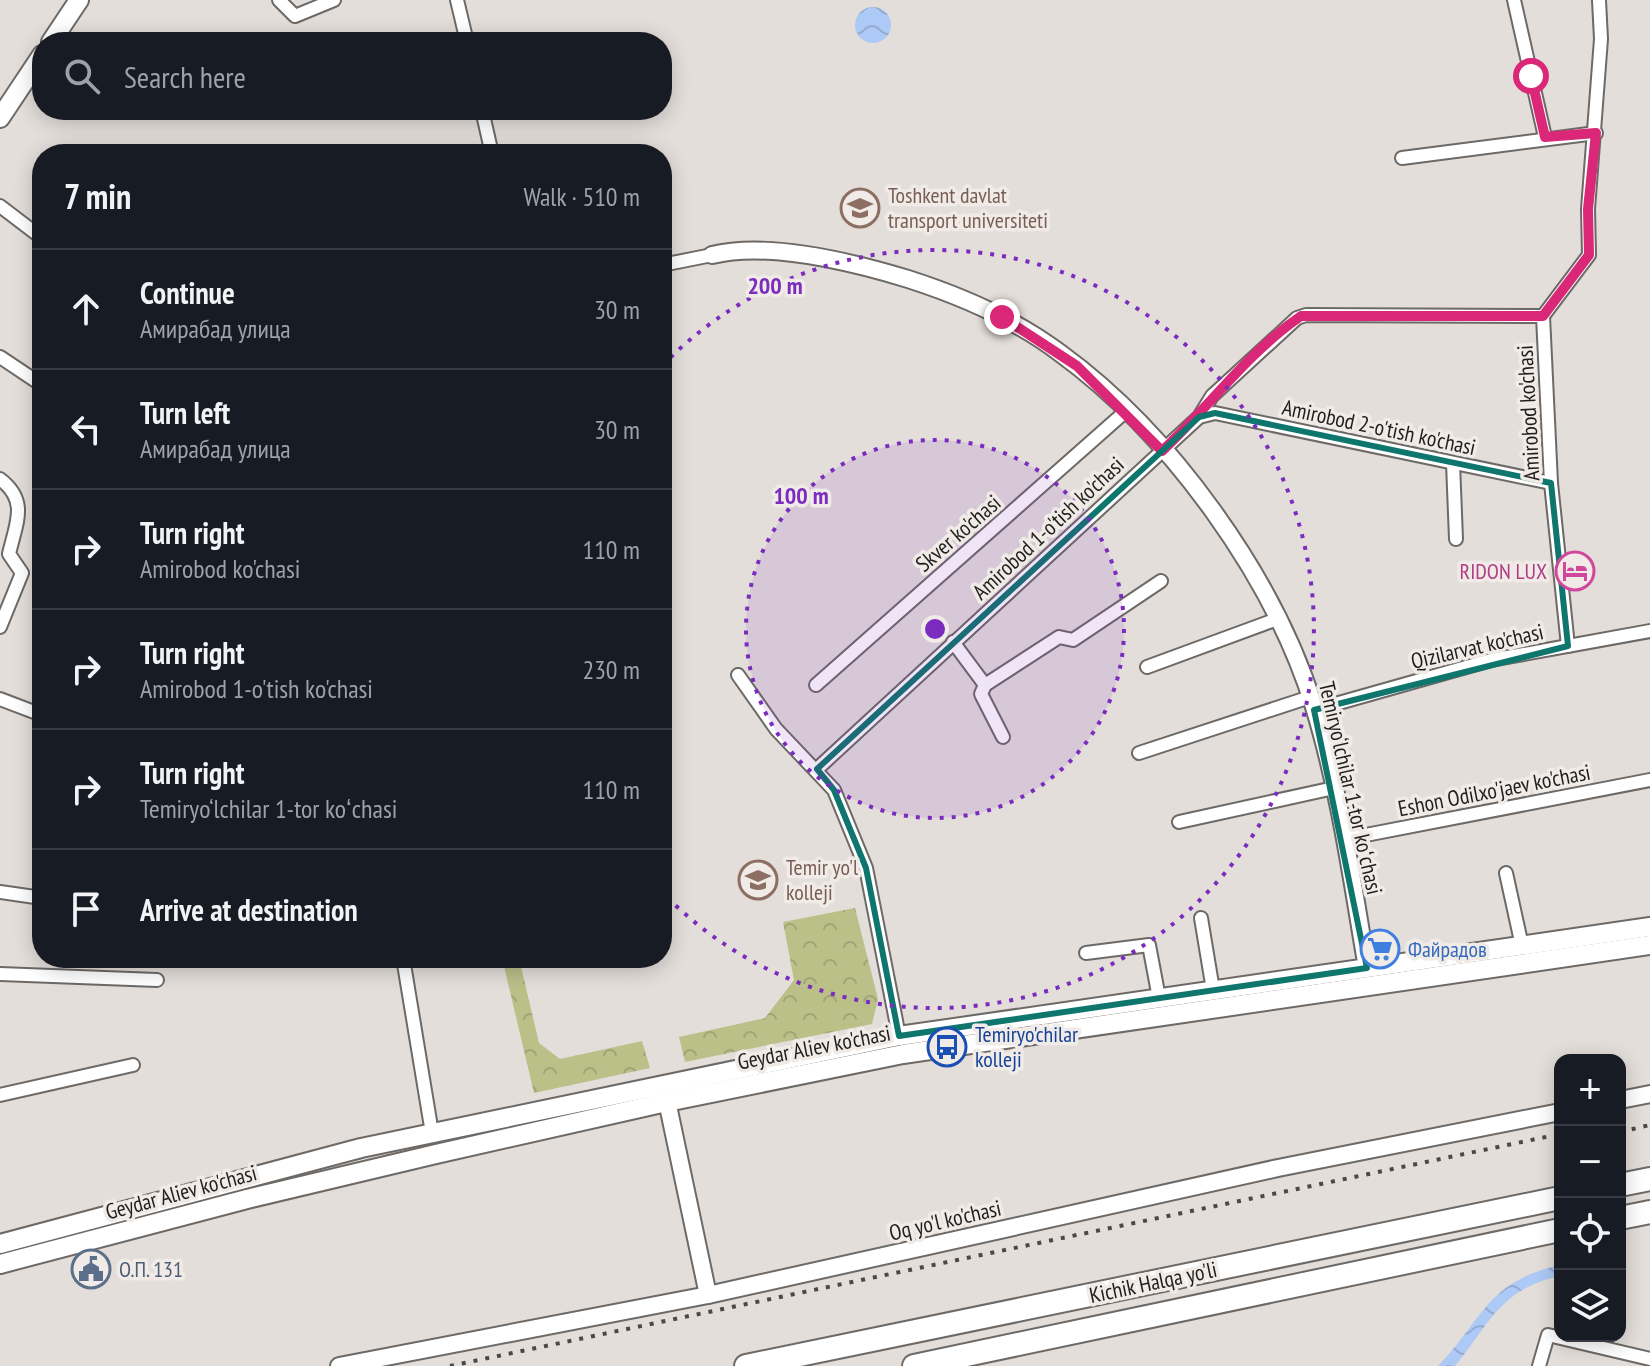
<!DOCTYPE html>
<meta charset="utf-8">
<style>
body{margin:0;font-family:"PT Sans Narrow",sans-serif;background:#242831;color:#f1f3f6}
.controls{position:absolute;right:24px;bottom:24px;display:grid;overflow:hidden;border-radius:16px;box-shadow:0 4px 20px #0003}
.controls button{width:72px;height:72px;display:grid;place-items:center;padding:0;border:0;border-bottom:2px solid #363941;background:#171b24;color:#f1f3f6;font:40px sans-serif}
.stop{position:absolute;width:24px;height:24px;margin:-18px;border:6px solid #db2777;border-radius:50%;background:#fff}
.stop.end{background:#db2777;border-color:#fff;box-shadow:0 2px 8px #0008}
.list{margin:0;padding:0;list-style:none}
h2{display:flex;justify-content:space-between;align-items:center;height:104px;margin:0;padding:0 32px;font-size:34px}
h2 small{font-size:26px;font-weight:400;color:#9ea1a6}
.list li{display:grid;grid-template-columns:52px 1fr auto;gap:24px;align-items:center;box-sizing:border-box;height:120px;padding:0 32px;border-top:2px solid #363941}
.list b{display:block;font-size:30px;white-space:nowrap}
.list p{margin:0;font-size:26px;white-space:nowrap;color:#9ea1a6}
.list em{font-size:26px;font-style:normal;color:#9ea1a6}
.icon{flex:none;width:44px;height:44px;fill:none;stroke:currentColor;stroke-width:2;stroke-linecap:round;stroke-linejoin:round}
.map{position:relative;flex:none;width:1650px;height:1366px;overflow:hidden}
.search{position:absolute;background:#171b24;box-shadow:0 4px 20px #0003;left:32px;top:32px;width:640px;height:88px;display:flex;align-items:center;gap:20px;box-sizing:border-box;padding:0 28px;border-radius:32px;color:#9ea1a6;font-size:30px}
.panel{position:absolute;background:#171b24;box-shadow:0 4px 20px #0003;left:32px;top:144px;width:640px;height:824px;border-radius:32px}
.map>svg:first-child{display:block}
.forest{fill:url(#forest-crowns)}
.water{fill:url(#water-waves)}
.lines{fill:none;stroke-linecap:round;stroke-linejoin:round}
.minor-casing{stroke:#6d6966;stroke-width:16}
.tertiary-casing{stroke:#6d6966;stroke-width:20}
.secondary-casing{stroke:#6d6966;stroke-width:22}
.trunk-casing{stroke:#6d6966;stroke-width:26}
.minor{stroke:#fff;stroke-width:12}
.tertiary{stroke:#fff;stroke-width:16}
.secondary{stroke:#fff;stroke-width:18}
.trunk{stroke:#fff;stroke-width:22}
.rail{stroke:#4b4947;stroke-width:4;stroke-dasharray:4 8;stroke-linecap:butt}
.route{stroke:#db2777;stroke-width:10}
.marked{fill:none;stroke:#0f766e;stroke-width:6;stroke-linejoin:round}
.ring{fill:none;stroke:#7b2cbf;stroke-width:4;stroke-dasharray:4 8}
.labels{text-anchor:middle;stroke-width:7;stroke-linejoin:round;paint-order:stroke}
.education-label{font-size:22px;fill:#785e54;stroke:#f0ebe7;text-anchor:start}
.street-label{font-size:22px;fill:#211f1e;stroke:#f0ebe7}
.hotel-label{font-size:22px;fill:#b23c85;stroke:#f0ebe7;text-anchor:end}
.shop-label{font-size:22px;fill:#366cbe;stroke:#f0ebe7;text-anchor:start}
.transit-label{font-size:22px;fill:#164399;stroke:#f0ebe7;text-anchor:start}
.service-label{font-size:22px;fill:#4e5e75;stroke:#f0ebe7;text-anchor:start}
.centre{fill:#7b2cbf;stroke:#f0ebe7;stroke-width:4}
.ring-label{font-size:24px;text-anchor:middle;font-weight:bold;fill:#7b2cbf;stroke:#f0ebe7;stroke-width:7;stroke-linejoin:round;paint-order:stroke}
</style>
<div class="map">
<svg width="1650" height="1366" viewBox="0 0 1650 1366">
<defs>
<pattern id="forest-crowns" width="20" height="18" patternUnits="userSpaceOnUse" patternTransform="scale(2)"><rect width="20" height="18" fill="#bbc089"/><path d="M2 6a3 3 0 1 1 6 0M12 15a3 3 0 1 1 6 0" fill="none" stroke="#a0a576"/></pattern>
<pattern id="water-waves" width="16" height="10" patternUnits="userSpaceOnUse" patternTransform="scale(2)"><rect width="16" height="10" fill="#adc9f5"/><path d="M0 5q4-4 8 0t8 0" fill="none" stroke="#95acd2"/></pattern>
</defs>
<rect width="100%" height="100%" fill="#e3deda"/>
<g class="forest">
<polygon points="855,908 878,999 872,1024 685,1062 679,1037 765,1018 794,980 783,922"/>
<polygon points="502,958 519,958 539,1043 560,1059 642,1041 650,1068 534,1093"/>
</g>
<g class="water">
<circle cx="873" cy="25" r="18"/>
<path d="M 1560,1265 L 1560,1276 C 1500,1289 1490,1323 1455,1366 L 1438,1366 C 1484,1318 1486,1282 1560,1265 Z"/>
</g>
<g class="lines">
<g class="minor-casing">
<g id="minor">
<polyline points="279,0 295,16 334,0"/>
<polyline points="457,0 467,42"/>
<polyline points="1514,0 1545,137"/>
<polyline points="482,110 492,154"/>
<polyline points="1402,158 1596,133"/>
<polyline points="0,206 42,238"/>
<polyline points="662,265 712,255"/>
<polyline points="0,357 42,385"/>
<polyline points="1199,417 1215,413 1551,483"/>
<polyline points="1453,463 1456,539"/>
<path d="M 0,479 C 29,501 16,523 9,554 L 22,573 L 0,627"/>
<polyline points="953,642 985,685 1059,637 1073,640 1161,581"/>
<polyline points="1568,646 1551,483 1543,316 1589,255 1588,209 1601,39 1599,0"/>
<polyline points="1147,667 1280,618"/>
<polyline points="738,675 776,729 834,790 866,868 899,1036"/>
<polyline points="816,685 1126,411"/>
<polyline points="985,685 981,694 1003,737"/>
<polyline points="0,699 42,715"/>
<polyline points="1314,710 1491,660 1650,631"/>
<polyline points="1139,753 1310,697"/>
<polyline points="817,769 1199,417 1212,396 1297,318 1306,315 1543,316"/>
<polyline points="1179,822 1334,788"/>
<polyline points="1345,839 1650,780"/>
<polyline points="1506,873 1522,946"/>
<polyline points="0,892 42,898"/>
<polyline points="1201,918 1213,990"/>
<polyline points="1086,953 1149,945 1159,998"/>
<polyline points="403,958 432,1133"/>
<polyline points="0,974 157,980"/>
<polyline points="0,1095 133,1065"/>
<polyline points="1539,1366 1548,1335 1650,1359"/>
</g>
</g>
<g class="tertiary-casing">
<g id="tertiary">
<path d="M 712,255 C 769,241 852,262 908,279 C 961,296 1015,319 1060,353 C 1170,433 1274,577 1314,707 C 1340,792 1352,881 1367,968"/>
<polyline points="1620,1100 1650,1094"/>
<polyline points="667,1101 708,1295"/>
<polyline points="339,1366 708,1295 1278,1168 1560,1112"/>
</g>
</g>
<g class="secondary-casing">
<g id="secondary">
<polyline points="51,42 79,0"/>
<polyline points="0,118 42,55"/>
<polyline points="0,1244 361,1148 899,1036 1650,927"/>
<polyline points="0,1264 247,1199 436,1154 662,1103 903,1054 1650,945"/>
</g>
</g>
<g class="trunk-casing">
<g id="trunk">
<polyline points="1620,1185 1650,1179"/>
<polyline points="1620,1218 1650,1212"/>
<polyline points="746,1366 1560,1198"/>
<polyline points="914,1366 1560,1230"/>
</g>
</g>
<use href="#minor" class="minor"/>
<use href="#tertiary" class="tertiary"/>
<use href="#secondary" class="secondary"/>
<use href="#trunk" class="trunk"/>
<g class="rail">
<polyline points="1620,1132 1650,1125"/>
<polyline points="450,1366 1560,1134"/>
</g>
</g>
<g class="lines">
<path class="route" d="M 1002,317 L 1077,366 L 1162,451 C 1209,407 1247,353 1301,316 L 1543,316 L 1589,255 L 1588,209 L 1596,133 L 1545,137 L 1531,76"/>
</g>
<path class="marked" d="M 1215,413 L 1551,483 L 1568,646 L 1314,710 L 1367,968 L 899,1036 L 866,868 L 834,790 L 817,769 L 1199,417 Z"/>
<circle cx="935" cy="629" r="189" fill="#7b2cbf" fill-opacity=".12"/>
<g class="ring">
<circle cx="935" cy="629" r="189"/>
<path d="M662 366A379 379 0 1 1 662 892"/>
</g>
<defs>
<g id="university-ring" transform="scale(2)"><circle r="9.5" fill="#f0ebe7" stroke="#8d6e63" stroke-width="1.5"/><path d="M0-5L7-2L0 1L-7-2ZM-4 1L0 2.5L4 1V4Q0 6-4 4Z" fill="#8d6e63"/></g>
<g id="hotel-ring" transform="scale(2)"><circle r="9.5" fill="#f0ebe7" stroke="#d1479c" stroke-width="1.5"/><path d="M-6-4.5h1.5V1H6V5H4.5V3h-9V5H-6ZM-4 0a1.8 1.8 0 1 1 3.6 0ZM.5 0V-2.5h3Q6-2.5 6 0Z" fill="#d1479c"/></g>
<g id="supermarket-ring" transform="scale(2)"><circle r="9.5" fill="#f0ebe7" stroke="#3f7fe0" stroke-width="1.5"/><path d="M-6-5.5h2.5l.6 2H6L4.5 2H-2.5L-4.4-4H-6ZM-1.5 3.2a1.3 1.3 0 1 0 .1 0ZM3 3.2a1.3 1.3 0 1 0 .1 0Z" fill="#3f7fe0"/></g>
<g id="bus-ring" transform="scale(2)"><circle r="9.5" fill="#f0ebe7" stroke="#1a4fb4" stroke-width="1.5"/><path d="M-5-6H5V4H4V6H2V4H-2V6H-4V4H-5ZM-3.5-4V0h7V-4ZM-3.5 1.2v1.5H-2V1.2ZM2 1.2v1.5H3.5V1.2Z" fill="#1a4fb4"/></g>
<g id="civic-ring" transform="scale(2)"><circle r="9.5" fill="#f0ebe7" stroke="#5c6f8a" stroke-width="1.5"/><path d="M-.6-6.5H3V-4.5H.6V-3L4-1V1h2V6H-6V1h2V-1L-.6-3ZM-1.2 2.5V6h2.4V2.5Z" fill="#5c6f8a"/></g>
</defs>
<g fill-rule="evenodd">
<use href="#university-ring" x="860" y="208"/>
<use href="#hotel-ring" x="1575" y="571"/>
<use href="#university-ring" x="758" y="880"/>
<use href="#supermarket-ring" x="1380" y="949"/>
<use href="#bus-ring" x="947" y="1047"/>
<use href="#civic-ring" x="91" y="1269"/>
</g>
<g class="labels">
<g class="education-label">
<text x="888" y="203">Toshkent davlat<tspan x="888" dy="25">transport universiteti</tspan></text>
<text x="786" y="875">Temir yo'l<tspan x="786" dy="25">kolleji</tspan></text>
</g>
<g class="street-label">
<text transform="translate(1528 413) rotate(-93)" y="8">Amirobod ko'chasi</text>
<text transform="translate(1379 427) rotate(12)" y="8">Amirobod 2-o'tish ko'chasi</text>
<text transform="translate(1048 528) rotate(-43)" y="8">Amirobod 1-o'tish ko'chasi</text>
<text transform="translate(958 533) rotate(-41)" y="8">Skver ko'chasi</text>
<text transform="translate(1477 646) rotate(-13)" y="8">Qizilarvat ko'chasi</text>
<text transform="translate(1351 788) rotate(77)" y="8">Temiryo‘lchilar 1-tor koʻchasi</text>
<text transform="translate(1494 790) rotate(-11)" y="8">Eshon Odilxo'jaev ko'chasi</text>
<text transform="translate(814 1047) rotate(-11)" y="8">Geydar Aliev ko'chasi</text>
<text transform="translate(181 1192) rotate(-15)" y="8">Geydar Aliev ko'chasi</text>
<text transform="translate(945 1220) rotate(-13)" y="8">Oq yo'l ko'chasi</text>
<text transform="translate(1153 1282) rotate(-12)" y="8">Kichik Halqa yo'li</text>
</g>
<g class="hotel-label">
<text x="1547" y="579">RIDON LUX</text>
</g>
<g class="shop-label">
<text x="1408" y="957">Файрадов</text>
</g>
<g class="transit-label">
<text x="975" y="1042">Temiryo'chilar<tspan x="975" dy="25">kolleji</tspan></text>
</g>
<g class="service-label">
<text x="119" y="1277">О.П. 131</text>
</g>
</g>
<circle cx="935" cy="629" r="12" class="centre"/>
<g class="ring-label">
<text x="775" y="294">200 m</text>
<text x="801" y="504">100 m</text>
</g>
</svg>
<div class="controls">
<button>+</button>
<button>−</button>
<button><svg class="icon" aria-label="locate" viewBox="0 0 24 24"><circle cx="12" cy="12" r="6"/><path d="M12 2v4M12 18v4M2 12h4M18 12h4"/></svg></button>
<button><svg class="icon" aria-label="layers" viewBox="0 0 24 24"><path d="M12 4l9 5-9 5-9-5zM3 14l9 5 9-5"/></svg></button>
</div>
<div class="stop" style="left:1531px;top:76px"></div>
<div class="stop end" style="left:1002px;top:317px"></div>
<div class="search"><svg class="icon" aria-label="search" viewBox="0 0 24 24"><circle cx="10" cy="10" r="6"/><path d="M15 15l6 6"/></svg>Search here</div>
<section class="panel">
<h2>7 min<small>Walk · 510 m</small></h2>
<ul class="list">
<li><svg class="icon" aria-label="ahead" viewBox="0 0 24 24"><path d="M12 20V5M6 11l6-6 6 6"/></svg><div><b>Continue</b><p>Амирабад улица</p></div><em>30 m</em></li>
<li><svg class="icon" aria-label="left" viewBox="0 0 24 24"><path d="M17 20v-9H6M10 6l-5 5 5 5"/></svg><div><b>Turn left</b><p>Амирабад улица</p></div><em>30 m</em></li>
<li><svg class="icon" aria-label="right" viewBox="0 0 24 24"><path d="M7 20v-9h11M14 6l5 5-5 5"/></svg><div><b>Turn right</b><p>Amirobod ko'chasi</p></div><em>110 m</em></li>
<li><svg class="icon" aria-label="right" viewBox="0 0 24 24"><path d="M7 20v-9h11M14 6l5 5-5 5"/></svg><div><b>Turn right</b><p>Amirobod 1-o'tish ko'chasi</p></div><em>230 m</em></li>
<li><svg class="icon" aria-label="right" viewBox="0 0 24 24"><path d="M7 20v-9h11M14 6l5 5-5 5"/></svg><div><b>Turn right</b><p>Temiryo‘lchilar 1-tor koʻchasi</p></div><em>110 m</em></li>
<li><svg class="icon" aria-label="arrive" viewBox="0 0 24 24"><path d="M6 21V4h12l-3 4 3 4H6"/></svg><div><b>Arrive at destination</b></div></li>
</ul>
</section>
</div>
